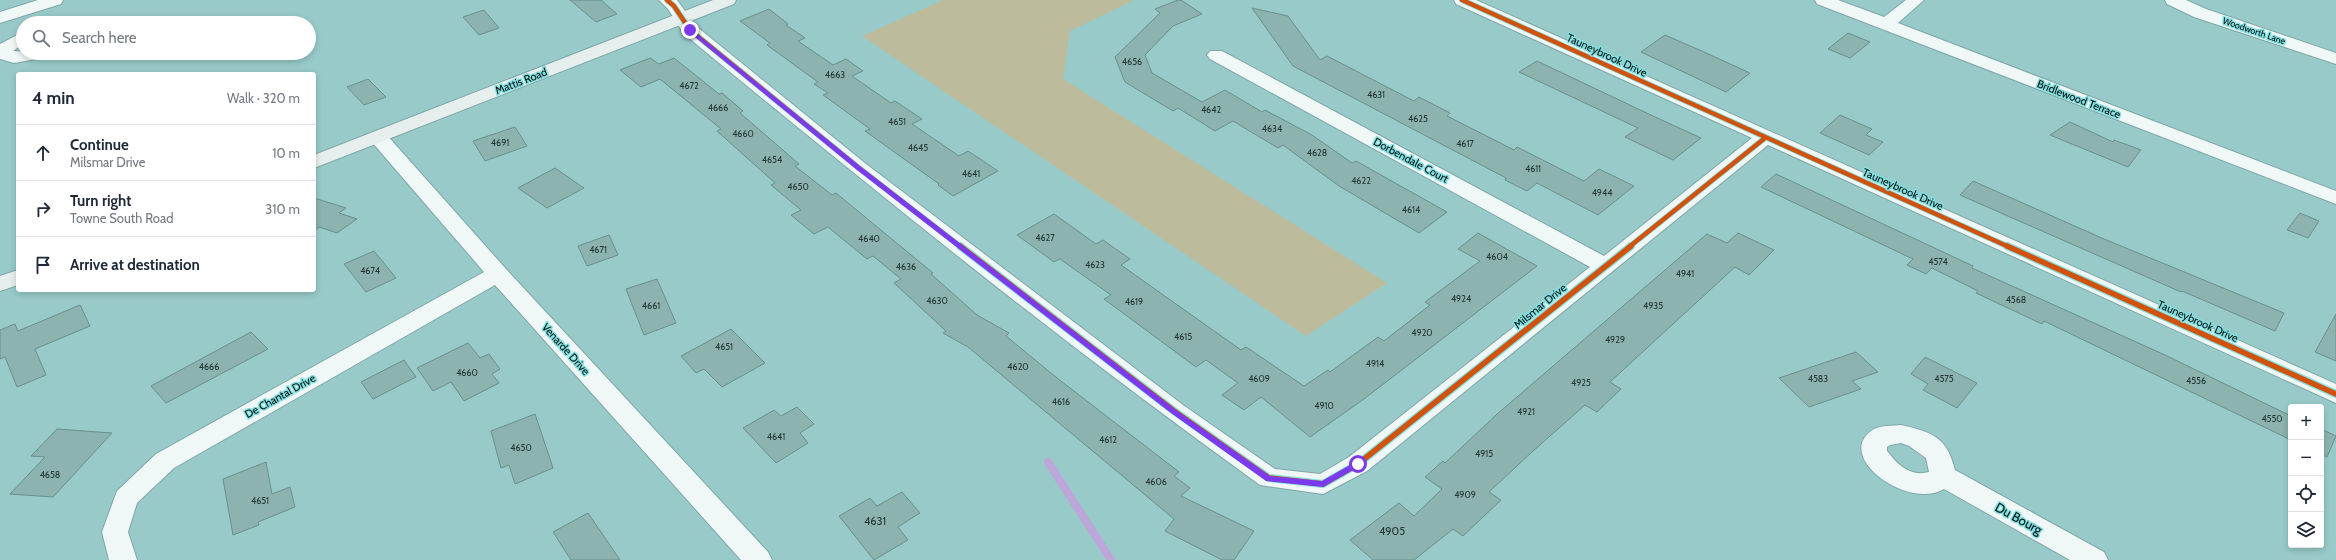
<!DOCTYPE html>
<meta charset="utf-8">
<style>
body{margin:0;font-family:Cabin,sans-serif;background:#f2f2f3;color:#1f2937}
.controls{position:absolute;right:12px;bottom:12px;display:grid;overflow:hidden;border-radius:4px;box-shadow:0 2px 6px #0003}
.controls button{width:36px;height:36px;display:grid;place-items:center;padding:0;border:0;border-bottom:1px solid #e0e1e3;background:#fff;color:#1f2937;font:20px sans-serif}
.stop{position:absolute;width:12px;height:12px;margin:-9px;border:3px solid #7c3aed;border-radius:50%;background:#fff}
.stop.end{background:#7c3aed;border-color:#fff;box-shadow:0 1px 4px #0008}
.list{margin:0;padding:0;list-style:none}
h2{display:flex;justify-content:space-between;align-items:center;height:52px;margin:0;padding:0 16px;font-size:17px}
h2 small{font-size:13px;font-weight:400;color:#747a83}
.list li{display:grid;grid-template-columns:26px 1fr auto;gap:12px;align-items:center;box-sizing:border-box;height:56px;padding:0 16px;border-top:1px solid #e0e1e3}
.list b{display:block;font-size:15px;white-space:nowrap}
.list p{margin:0;font-size:13px;white-space:nowrap;color:#747a83}
.list em{font-size:13px;font-style:normal;color:#747a83}
.icon{flex:none;width:22px;height:22px;fill:none;stroke:currentColor;stroke-width:2;stroke-linecap:round;stroke-linejoin:round}
.map{position:relative;flex:none;width:2336px;height:560px;overflow:hidden}
.search{position:absolute;background:#fff;box-shadow:0 2px 6px #0003;left:16px;top:16px;width:300px;height:44px;display:flex;align-items:center;gap:10px;box-sizing:border-box;padding:0 14px;border-radius:22px;color:#747a83;font-size:15px}
.panel{position:absolute;background:#fff;box-shadow:0 2px 6px #0003;left:16px;top:72px;width:300px;height:220px;border-radius:4px}
.map>svg:first-child{display:block}
.green{fill:#bcbc9c}
.lines{fill:none;stroke-linecap:round;stroke-linejoin:round}
.stream{stroke:#bca6da;stroke-width:8}
.building{fill:#8cb3af;stroke:#69908d}
.minor-casing{stroke:#7fa7a7;stroke-width:2}
.secondary-casing{stroke:#7fa7a7;stroke-width:2}
.minor{fill:#f0f7f7;fill-rule:evenodd}
.secondary{fill:#e6efed;fill-rule:evenodd}
.cycleway-far1-casing{stroke:#83dfdf;stroke-width:6}
.cycleway-casing{stroke:#83dfdf;stroke-width:8}
.cycleway-far1{stroke:#d1520c;stroke-width:4.5}
.cycleway{stroke:#d1520c;stroke-width:5.5}
.route{fill:#7c3aed}
.labels{text-anchor:middle;stroke-width:3;stroke-linejoin:round;paint-order:stroke}
.far-street-label{font-size:9px;fill:#000f0f;stroke:#83dfdf}
.number-label{font-size:9px;fill:#233837}
.street-label{font-size:11px;fill:#000f0f;stroke:#83dfdf}
.near-number-label{font-size:11px;fill:#233837}
.near-street-label{font-size:13px;fill:#000f0f;stroke:#83dfdf}
</style>
<div class="map">
<svg width="2336" height="560" viewBox="0 0 2336 560">
<rect width="100%" height="100%" fill="#98caca"/>
<polygon class="green" points="943,0 1134,0 1070,31 1063,79 1387,283 1306,336 862,36"/>
<g class="lines">
<polyline class="stream" points="1048,462 1111,560"/>
</g>
<g class="building">
<polygon points="570,0 601,0 617,14 596,22"/>
<polygon points="1178,0 1181,0 1202,14 1173,26 1145,55 1152,73 1202,102 1225,90 1262,112 1265,110 1312,135 1352,163 1356,161 1447,212 1419,233 1339,186 1283,145 1278,148 1233,121 1215,131 1178,108 1173,111 1125,82 1115,57 1160,13 1155,9"/>
<polygon points="1252,8 1288,16 1320,60 1327,56 1414,101 1419,97 1450,113 1447,116 1514,150 1517,147 1584,181 1599,169 1634,186 1598,215 1537,183 1527,191 1505,180 1506,178 1293,66"/>
<polygon points="769,9 788,24 786,25 805,38 798,41 833,65 846,59 863,71 852,76 891,103 895,101 922,119 912,124 959,156 968,151 998,171 953,196 938,185 939,184 865,131 870,129 823,95 828,93 814,84 818,82 767,45 770,43 740,21"/>
<polygon points="484,10 499,28 479,35 463,17"/>
<polygon points="1848,33 1870,42 1850,58 1828,49"/>
<polygon points="1665,35 1704,52 1750,73 1726,92 1641,52"/>
<polygon points="650,58 659,64 674,58 719,94 722,93 743,111 740,113 799,164 795,166 832,195 836,193 933,273 931,274 977,315 1009,333 1006,336 1057,378 1179,472 1174,476 1190,488 1181,496 1254,531 1234,560 1222,560 1165,531 1174,519 968,347 943,333 946,331 894,283 901,279 873,256 867,259 828,227 814,234 791,215 801,210 771,185 775,183 717,131 721,129 660,79 641,87 620,70"/>
<polygon points="1537,61 1653,116 1701,138 1673,160 1625,137 1638,128 1519,72"/>
<polygon points="368,79 386,97 364,105 347,87"/>
<polygon points="1840,115 1872,129 1866,135 1883,142 1869,155 1820,133"/>
<polygon points="2070,122 2113,142 2114,140 2141,150 2128,167 2050,135"/>
<polygon points="515,127 527,146 485,161 473,141"/>
<polygon points="555,168 584,188 547,208 518,188"/>
<polygon points="1776,174 1973,266 1972,268 2165,355 2291,416 2291,440 2044,321 2042,324 1976,293 1978,291 1932,268 1926,274 1907,265 1913,259 1761,187"/>
<polygon points="1973,181 2104,239 2284,313 2275,331 2182,291 2181,292 1960,195"/>
<polygon points="314,198 346,208 339,213 357,219 337,233 319,227 314,231"/>
<polygon points="2300,213 2319,221 2308,238 2287,230"/>
<polygon points="1054,214 1096,244 1103,240 1130,259 1121,265 1241,350 1246,347 1304,386 1328,370 1330,372 1378,337 1384,341 1430,305 1425,302 1480,261 1458,249 1478,233 1537,266 1364,399 1310,437 1261,397 1244,410 1222,395 1238,383 1206,360 1196,367 1104,299 1111,295 1060,259 1054,262 1017,235"/>
<polygon points="1738,233 1774,250 1749,275 1735,267 1610,382 1621,389 1597,412 1585,405 1532,452 1489,492 1501,500 1463,536 1453,529 1414,560 1373,560 1350,540 1399,503 1414,516 1442,489 1425,477 1443,461 1445,463 1496,415 1707,234 1727,243"/>
<polygon points="609,235 618,255 587,266 578,246"/>
<polygon points="374,251 396,278 366,292 344,264"/>
<polygon points="657,279 676,323 644,335 626,289"/>
<polygon points="80,305 90,326 35,349 46,375 17,387 5,357 0,359 0,330 15,324 18,331"/>
<polygon points="2336,314 2336,361 2315,352"/>
<polygon points="731,329 765,363 722,387 704,369 696,373 681,356"/>
<polygon points="251,332 268,349 166,403 151,386"/>
<polygon points="468,343 480,358 489,354 500,369 492,374 499,383 464,401 451,382 433,391 417,368"/>
<polygon points="1856,352 1878,372 1852,381 1861,389 1809,407 1779,378"/>
<polygon points="1925,357 1977,383 1957,408 1923,390 1928,384 1911,374"/>
<polygon points="404,360 416,377 373,399 361,382"/>
<polygon points="797,407 814,424 800,433 808,443 776,463 743,428 774,410 781,416"/>
<polygon points="535,414 553,468 515,484 509,465 501,468 491,431"/>
<polygon points="57,429 112,433 53,497 10,494 45,457 31,456"/>
<polygon points="2321,429 2336,436 2327,457 2321,454"/>
<polygon points="266,462 272,494 290,487 295,507 258,522 259,525 233,535 223,479"/>
<polygon points="902,492 920,513 898,527 908,540 874,560 839,516 870,498 877,506"/>
<polygon points="588,513 620,560 571,560 553,532"/>
</g>
<g class="lines">
<g class="minor-casing">
<g id="minor">
<polygon points="38,0 63,0 61,4 0,23 0,12"/>
<path d="M 659,0 L 677,0 L 696,26 L 866,164 L 1183,405 L 1275,469 L 1320,474 L 1349,457 L 1590,267 L 1210,59 L 1207,55 L 1210,51 L 1222,51 L 1604,256 L 1752,138 L 1456,4 L 1454,0 L 1476,0 L 2336,384 L 2336,403 L 1768,145 L 1367,471 L 1323,494 L 1260,485 C 1062,343 872,189 684,34 L 668,9 Z"/>
<polygon points="1815,0 1838,0 1884,17 1906,0 1924,0 1898,23 2336,191 2336,204 1817,4"/>
<polygon points="2165,0 2186,0 2206,9 2336,53 2336,64 2194,17 2167,4"/>
<polygon points="23,32 23,44 13,51 51,53 48,57 14,63 0,59 0,44"/>
<polygon points="378,131 385,133 506,269 768,552 772,560 741,560 495,285 174,468 137,503 128,532 137,560 109,560 102,532 117,491 156,454 484,272 371,141 368,137 371,133"/>
<path d="M 1901,425 C 1932,432 1947,437 1955,470 L 2104,552 L 2108,560 L 2070,560 L 1944,489 C 1908,511 1831,455 1874,429 C 1882,425 1893,426 1901,425 ZM 1901,443 L 1909,446 L 1926,458 L 1929,472 C 1910,477 1898,465 1887,451 L 1887,447 L 1890,445 Z"/>
</g>
</g>
<g class="secondary-casing">
<g id="secondary">
<polygon points="713,0 736,0 734,4 314,168 314,155"/>
<polygon points="18,270 18,285 0,291 0,276"/>
</g>
</g>
<use href="#minor" class="minor"/>
<use href="#secondary" class="secondary"/>
<g class="cycleway-far1-casing">
<g id="cycleway-far1">
<polyline points="667,0 674,6 690,30 859,168 961,247"/>
<polyline points="1462,0 2009,247"/>
<polyline points="1629,247 1765,138"/>
</g>
</g>
<g class="cycleway-casing">
<g id="cycleway">
<polyline points="960,246 1174,411 1269,478 1323,484 1358,464 1631,246"/>
<polyline points="2007,246 2336,394"/>
</g>
</g>
<use href="#cycleway-far1" class="cycleway-far1"/>
<use href="#cycleway" class="cycleway"/>
</g>
<polygon class="route" points="690,28 861,167 1176,410 1270,476 1322,481 1355,462 1360,462 1360,466 1323,487 1266,481 1171,413 857,170 688,31"/>
<g class="labels">
<g class="far-street-label">
<text transform="translate(2254 31) rotate(19)" y="3">Woodworth Lane</text>
</g>
<g class="number-label">
<text x="1132" y="65">4656</text>
<text x="835" y="78">4663</text>
<text x="689" y="89">4672</text>
<text x="1376" y="98">4631</text>
<text x="718" y="111">4666</text>
<text x="1211" y="113">4642</text>
<text x="1418" y="122">4625</text>
<text x="897" y="125">4651</text>
<text x="1272" y="132">4634</text>
<text x="743" y="137">4660</text>
<text x="500" y="146">4691</text>
<text x="1465" y="147">4617</text>
<text x="918" y="151">4645</text>
<text x="1317" y="156">4628</text>
<text x="772" y="163">4654</text>
<text x="1533" y="172">4611</text>
<text x="971" y="177">4641</text>
<text x="1361" y="184">4622</text>
<text x="798" y="190">4650</text>
<text x="1602" y="196">4944</text>
<text x="1411" y="213">4614</text>
<text x="1045" y="241">4627</text>
<text x="869" y="242">4640</text>
<text x="598" y="253">4671</text>
<text x="1497" y="260">4604</text>
<text x="1938" y="265">4574</text>
<text x="1095" y="268">4623</text>
<text x="906" y="270">4636</text>
<text x="370" y="274">4674</text>
<text x="1685" y="277">4941</text>
<text x="1461" y="302">4924</text>
<text x="2016" y="303">4568</text>
<text x="937" y="304">4630</text>
<text x="1134" y="305">4619</text>
<text x="651" y="309">4661</text>
<text x="1653" y="309">4935</text>
<text x="1422" y="336">4920</text>
<text x="1183" y="340">4615</text>
<text x="1615" y="343">4929</text>
<text x="724" y="350">4651</text>
<text x="1375" y="367">4914</text>
<text x="209" y="370">4666</text>
<text x="1018" y="370">4620</text>
<text x="467" y="376">4660</text>
<text x="1259" y="382">4609</text>
<text x="1818" y="382">4583</text>
<text x="1944" y="382">4575</text>
<text x="2196" y="384">4556</text>
<text x="1581" y="386">4925</text>
<text x="1061" y="405">4616</text>
<text x="1324" y="409">4910</text>
<text x="1526" y="415">4921</text>
<text x="2272" y="422">4550</text>
<text x="776" y="440">4641</text>
<text x="1108" y="443">4612</text>
<text x="521" y="451">4650</text>
<text x="1484" y="457">4915</text>
<text x="50" y="478">4658</text>
<text x="1156" y="485">4606</text>
<text x="1465" y="498">4909</text>
<text x="260" y="504">4651</text>
</g>
<g class="street-label">
<text transform="translate(1607 55) rotate(25)" y="4">Tauneybrook Drive</text>
<text transform="translate(521 81) rotate(-21)" y="4">Mattis Road</text>
<text transform="translate(2079 99) rotate(21)" y="4">Bridlewood Terrace</text>
<text transform="translate(1411 160) rotate(28)" y="4">Dorbendale Court</text>
<text transform="translate(1903 189) rotate(24)" y="4">Tauneybrook Drive</text>
<text transform="translate(1540 306) rotate(-39)" y="4">Milsmar Drive</text>
<text transform="translate(2198 321) rotate(24)" y="4">Tauneybrook Drive</text>
<text transform="translate(566 349) rotate(48)" y="4">Venarde Drive</text>
<text transform="translate(280 396) rotate(-29)" y="4">De Chantal Drive</text>
</g>
<g class="near-number-label">
<text x="875" y="525">4631</text>
<text x="1392" y="535">4905</text>
</g>
<g class="near-street-label">
<text transform="translate(2019 518) rotate(29)" y="5">Du Bourg</text>
</g>
</g>
</svg>
<div class="controls">
<button>+</button>
<button>−</button>
<button><svg class="icon" aria-label="locate" viewBox="0 0 24 24"><circle cx="12" cy="12" r="6"/><path d="M12 2v4M12 18v4M2 12h4M18 12h4"/></svg></button>
<button><svg class="icon" aria-label="layers" viewBox="0 0 24 24"><path d="M12 4l9 5-9 5-9-5zM3 14l9 5 9-5"/></svg></button>
</div>
<div class="stop" style="left:1358px;top:464px"></div>
<div class="stop end" style="left:690px;top:30px"></div>
<div class="search"><svg class="icon" aria-label="search" viewBox="0 0 24 24"><circle cx="10" cy="10" r="6"/><path d="M15 15l6 6"/></svg>Search here</div>
<section class="panel">
<h2>4 min<small>Walk · 320 m</small></h2>
<ul class="list">
<li><svg class="icon" aria-label="ahead" viewBox="0 0 24 24"><path d="M12 20V5M6 11l6-6 6 6"/></svg><div><b>Continue</b><p>Milsmar Drive</p></div><em>10 m</em></li>
<li><svg class="icon" aria-label="right" viewBox="0 0 24 24"><path d="M7 20v-9h11M14 6l5 5-5 5"/></svg><div><b>Turn right</b><p>Towne South Road</p></div><em>310 m</em></li>
<li><svg class="icon" aria-label="arrive" viewBox="0 0 24 24"><path d="M6 21V4h12l-3 4 3 4H6"/></svg><div><b>Arrive at destination</b></div></li>
</ul>
</section>
</div>
